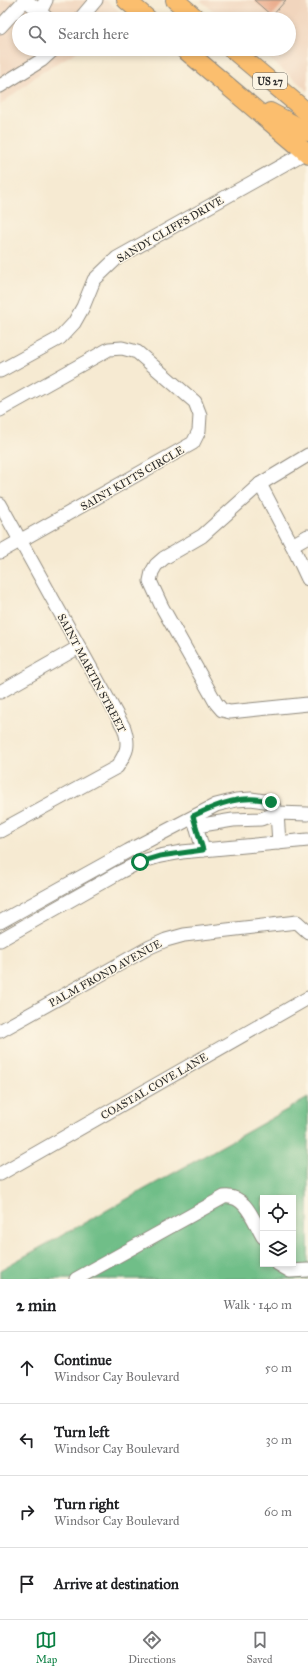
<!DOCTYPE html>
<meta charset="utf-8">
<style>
body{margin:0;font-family:"IM FELL Great Primer",serif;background:#f2f2f2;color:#202124}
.controls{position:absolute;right:12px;bottom:12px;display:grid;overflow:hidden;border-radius:0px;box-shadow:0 2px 6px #0003}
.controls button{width:36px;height:36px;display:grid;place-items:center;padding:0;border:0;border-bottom:1px solid #e0e0e0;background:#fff;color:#202124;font:20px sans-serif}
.stop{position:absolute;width:12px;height:12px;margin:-9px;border:3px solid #0b8043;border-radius:50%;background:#fff}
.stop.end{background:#0b8043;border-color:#fff;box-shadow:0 1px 4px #0008}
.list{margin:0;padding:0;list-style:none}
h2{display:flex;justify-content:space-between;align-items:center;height:52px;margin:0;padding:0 16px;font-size:17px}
h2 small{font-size:13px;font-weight:400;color:#757577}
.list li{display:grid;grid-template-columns:26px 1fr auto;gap:12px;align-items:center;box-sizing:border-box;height:72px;padding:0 16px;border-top:1px solid #e0e0e0}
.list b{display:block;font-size:15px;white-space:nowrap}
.list p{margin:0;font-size:13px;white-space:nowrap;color:#757577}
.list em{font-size:13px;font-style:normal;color:#757577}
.icon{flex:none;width:22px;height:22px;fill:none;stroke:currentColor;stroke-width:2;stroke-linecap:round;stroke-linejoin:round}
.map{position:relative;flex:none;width:308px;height:1279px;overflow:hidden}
.search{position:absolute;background:#fff;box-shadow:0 2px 6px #0003;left:12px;right:12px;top:12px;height:44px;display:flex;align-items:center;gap:10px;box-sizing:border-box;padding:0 14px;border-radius:22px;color:#757577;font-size:15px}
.sheet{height:340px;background:#fff}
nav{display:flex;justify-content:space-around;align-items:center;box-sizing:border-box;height:56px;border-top:1px solid #e0e0e0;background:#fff;font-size:11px;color:#757577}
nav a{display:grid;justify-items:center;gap:2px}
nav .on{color:#0b8043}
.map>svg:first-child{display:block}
.built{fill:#f1d5bd}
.forest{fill:#6fbe88;stroke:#4d745a;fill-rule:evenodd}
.building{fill:#ebae8f}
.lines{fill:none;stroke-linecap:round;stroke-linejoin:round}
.minor-casing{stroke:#908a7e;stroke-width:15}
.highway-casing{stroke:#908a7e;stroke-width:20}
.minor{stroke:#fff;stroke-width:13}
.highway{stroke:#fbbe6e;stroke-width:18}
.route{stroke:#0b8043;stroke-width:5}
.labels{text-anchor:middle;stroke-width:3;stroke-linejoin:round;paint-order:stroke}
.shield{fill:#fcf5e5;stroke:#6a6863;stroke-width:1}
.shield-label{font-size:10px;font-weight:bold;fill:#2b2b2b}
.street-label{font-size:11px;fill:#2b2b2b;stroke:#fcf5e5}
</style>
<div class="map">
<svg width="308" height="1279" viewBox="0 0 308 1279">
<rect width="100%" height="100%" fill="#fcf5e5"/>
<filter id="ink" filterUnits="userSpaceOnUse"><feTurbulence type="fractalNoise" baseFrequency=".025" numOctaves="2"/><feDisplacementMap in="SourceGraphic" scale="8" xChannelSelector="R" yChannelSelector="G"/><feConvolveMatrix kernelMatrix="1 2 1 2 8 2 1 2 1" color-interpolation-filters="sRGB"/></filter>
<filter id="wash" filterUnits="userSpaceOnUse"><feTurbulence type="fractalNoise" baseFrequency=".012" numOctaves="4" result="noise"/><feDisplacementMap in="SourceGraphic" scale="16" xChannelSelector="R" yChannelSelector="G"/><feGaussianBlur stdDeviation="0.9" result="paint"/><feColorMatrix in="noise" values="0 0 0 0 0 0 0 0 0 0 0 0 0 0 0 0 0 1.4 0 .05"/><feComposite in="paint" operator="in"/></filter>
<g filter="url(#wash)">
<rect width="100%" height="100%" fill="#f6ead2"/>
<g class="built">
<polygon points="0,0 106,0 119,11 112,19 19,19 19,49 81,49 39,74 0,105"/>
<polygon points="200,0 308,0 308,91 258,49 289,49 289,19 223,19"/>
</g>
<path class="forest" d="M 308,1098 L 308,1279 L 0,1279 L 0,1270 ZM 263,1198 L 293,1198 L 293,1264 L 263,1264 Z"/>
<g id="blocks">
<polygon class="building" points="254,0 286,0 272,16"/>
</g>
</g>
<g filter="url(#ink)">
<use href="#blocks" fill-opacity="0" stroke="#908a7e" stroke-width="1"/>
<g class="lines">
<g class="minor-casing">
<g id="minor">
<polyline points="26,0 48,19"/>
<polyline points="40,12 46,0"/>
<polyline points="80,19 96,0"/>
<polyline points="0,27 25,0"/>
<polyline points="0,86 42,60 54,49"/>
<polyline points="0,371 60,338 74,323 83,307 94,280 117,258 306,152"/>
<polyline points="0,410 109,349 122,348 137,352 195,402 200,415 199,431 193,443 0,552"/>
<polyline points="308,455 260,484 202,536 164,558 156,565 152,572 150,581 162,607 216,703 222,710 230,712 308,704"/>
<polyline points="260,484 293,547 308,579"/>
<path d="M 0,504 L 124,728 C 130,746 127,752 117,767 L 0,831"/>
<polyline points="292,545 308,536"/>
<polyline points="0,692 79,647"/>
<polyline points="194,818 203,850"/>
<polyline points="196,826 233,820 261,819 277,813 308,814"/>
<polyline points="0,922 128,851 216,805 236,800 251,799 271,802 277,813 279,843"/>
<polyline points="0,940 120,872 140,862 160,856 182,852 308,840"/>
<polyline points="0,1031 150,947 166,940 184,935 297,922 308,932"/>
<polyline points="0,1174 308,998"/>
<polyline points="278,1264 290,1271 308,1270"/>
<path d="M 76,1279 L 224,1197 C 246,1194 254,1222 263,1237"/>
</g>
</g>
<g class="highway-casing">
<g id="highway">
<polyline points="126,0 148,19"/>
<polyline points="175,0 197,19"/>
<polyline points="184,49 308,154"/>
<polyline points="232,49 308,113"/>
<polyline points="270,112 308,132"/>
</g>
</g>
<use href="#minor" class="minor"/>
<use href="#highway" class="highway"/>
</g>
</g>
<g class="lines" filter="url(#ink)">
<path class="route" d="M 140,862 L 160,856 L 203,850 L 193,816 C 218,804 244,793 271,802"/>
</g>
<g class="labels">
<rect class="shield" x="253" y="73" width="34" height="16" rx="3"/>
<g class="shield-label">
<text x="270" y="85">US 27</text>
</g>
<g class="street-label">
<text transform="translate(170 229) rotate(-30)" y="4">SANDY CLIFFS DRIVE</text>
<text transform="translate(132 478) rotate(-30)" y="4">SAINT KITTS CIRCLE</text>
<text transform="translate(92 673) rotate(62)" y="4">SAINT MARTIN STREET</text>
<text transform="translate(105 973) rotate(-29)" y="4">PALM FROND AVENUE</text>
<text transform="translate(154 1086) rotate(-30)" y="4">COASTAL COVE LANE</text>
</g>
</g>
</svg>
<div class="controls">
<button><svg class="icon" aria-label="locate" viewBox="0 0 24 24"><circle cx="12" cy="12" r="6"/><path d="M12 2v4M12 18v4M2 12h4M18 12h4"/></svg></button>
<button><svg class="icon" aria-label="layers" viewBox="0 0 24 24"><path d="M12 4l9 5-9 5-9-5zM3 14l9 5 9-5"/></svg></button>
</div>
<div class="stop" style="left:140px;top:862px"></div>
<div class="stop end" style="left:271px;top:802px"></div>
<div class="search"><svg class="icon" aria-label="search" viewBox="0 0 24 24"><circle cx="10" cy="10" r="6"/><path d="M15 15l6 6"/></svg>Search here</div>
</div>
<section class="sheet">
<h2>2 min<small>Walk · 140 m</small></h2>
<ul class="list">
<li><svg class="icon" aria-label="ahead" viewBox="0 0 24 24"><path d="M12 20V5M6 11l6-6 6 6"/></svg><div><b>Continue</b><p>Windsor Cay Boulevard</p></div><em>50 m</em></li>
<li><svg class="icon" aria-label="left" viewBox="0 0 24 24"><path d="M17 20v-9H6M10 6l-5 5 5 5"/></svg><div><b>Turn left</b><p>Windsor Cay Boulevard</p></div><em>30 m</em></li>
<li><svg class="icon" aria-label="right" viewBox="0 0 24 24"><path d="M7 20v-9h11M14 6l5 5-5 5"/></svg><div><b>Turn right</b><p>Windsor Cay Boulevard</p></div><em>60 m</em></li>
<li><svg class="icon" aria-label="arrive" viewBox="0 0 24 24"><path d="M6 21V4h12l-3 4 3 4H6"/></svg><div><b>Arrive at destination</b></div></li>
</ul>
</section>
<nav>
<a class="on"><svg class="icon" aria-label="map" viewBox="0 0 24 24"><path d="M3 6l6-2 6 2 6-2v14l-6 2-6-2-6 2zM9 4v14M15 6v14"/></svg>Map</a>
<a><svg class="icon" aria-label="directions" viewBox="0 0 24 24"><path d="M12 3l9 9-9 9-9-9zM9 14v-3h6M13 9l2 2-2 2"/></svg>Directions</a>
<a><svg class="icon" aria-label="saved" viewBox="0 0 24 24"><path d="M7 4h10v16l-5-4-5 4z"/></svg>Saved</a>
</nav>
